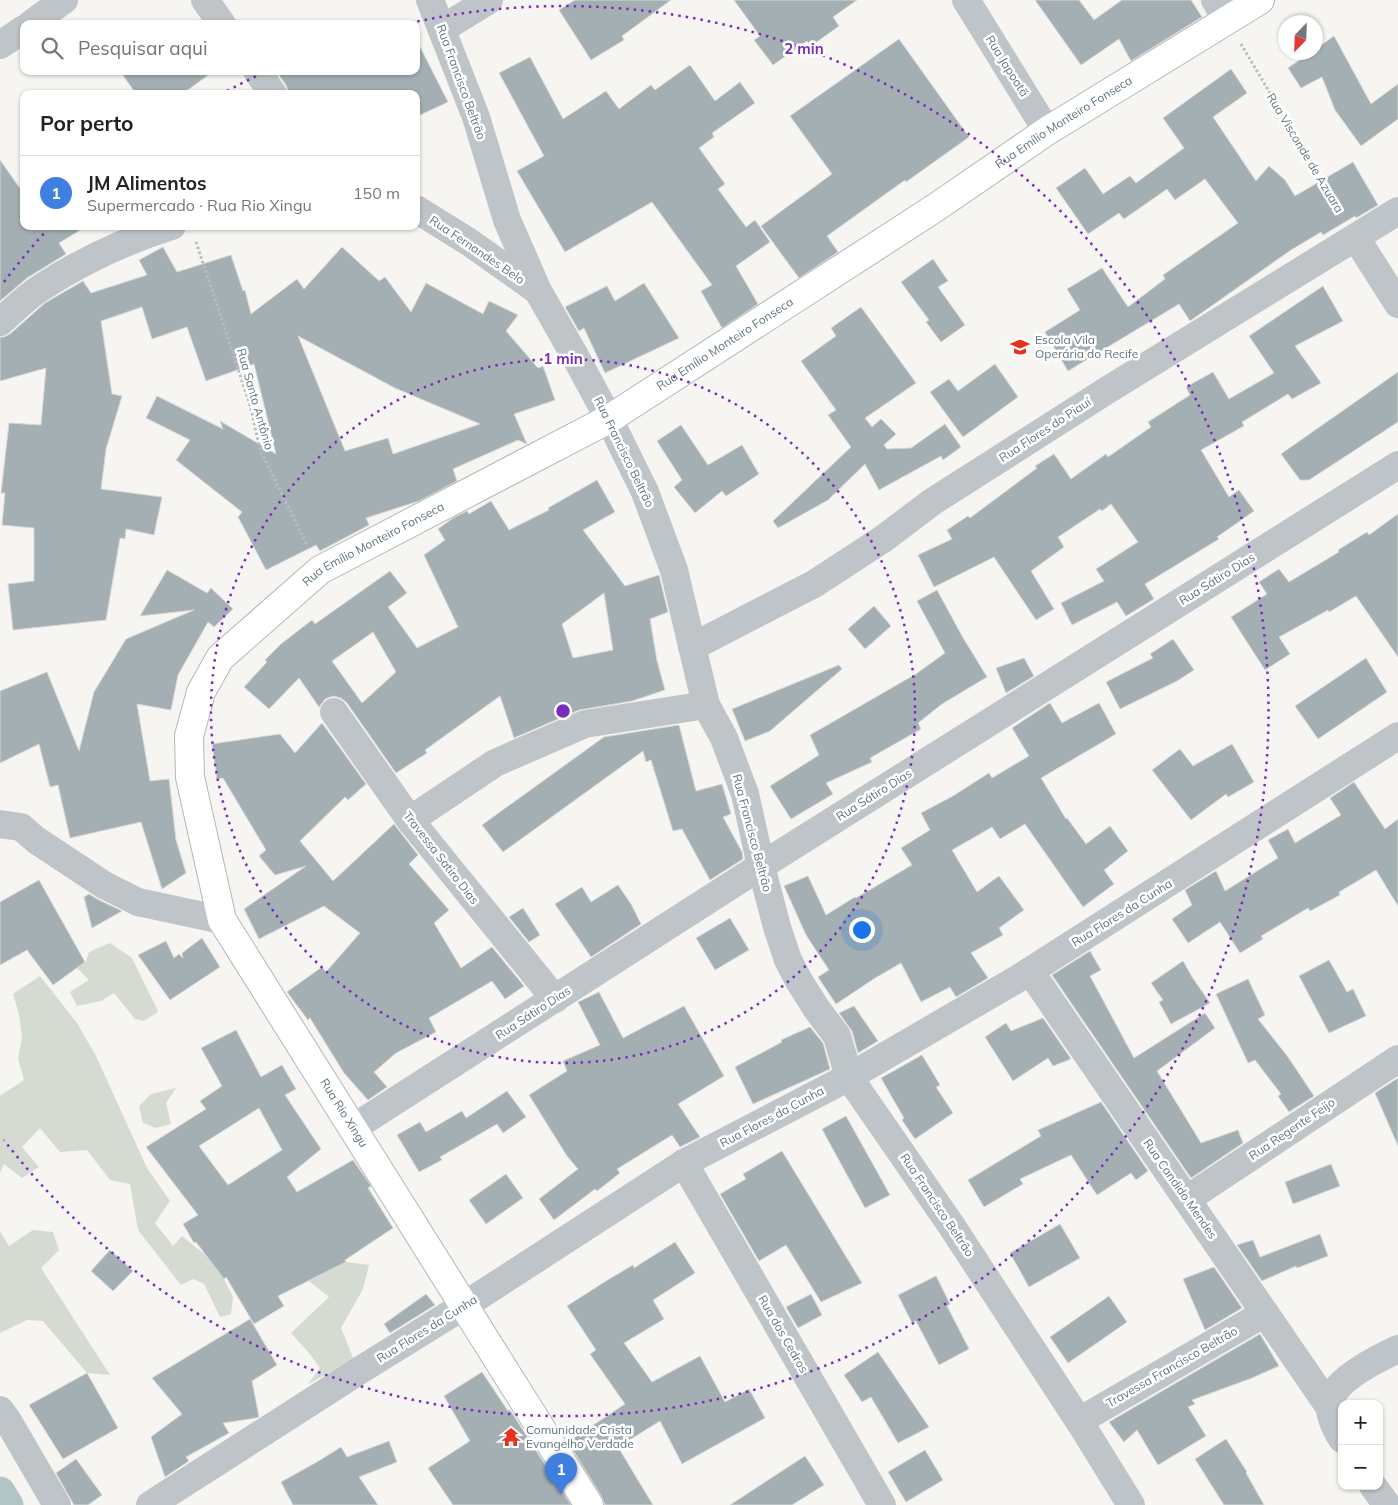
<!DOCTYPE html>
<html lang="pt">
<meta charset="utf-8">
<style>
body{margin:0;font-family:Mulish,sans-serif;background:#f2f2f2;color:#222}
.controls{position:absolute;right:15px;bottom:15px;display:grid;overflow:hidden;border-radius:10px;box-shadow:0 1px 4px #0004}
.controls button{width:45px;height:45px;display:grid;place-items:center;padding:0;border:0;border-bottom:1px solid #e0e0e0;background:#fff;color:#222;font:25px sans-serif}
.compass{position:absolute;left:1278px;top:15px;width:45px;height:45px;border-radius:50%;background:#fff;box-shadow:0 1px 4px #0004;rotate:203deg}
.you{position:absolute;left:861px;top:929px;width:18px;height:18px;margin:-12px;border:4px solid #fff;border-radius:50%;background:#1a73e8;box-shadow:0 0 0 8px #1a73e833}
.badge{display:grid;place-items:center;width:32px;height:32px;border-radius:50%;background:#e73021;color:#fff;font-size:16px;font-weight:700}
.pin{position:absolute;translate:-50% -41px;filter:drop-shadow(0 1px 2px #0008)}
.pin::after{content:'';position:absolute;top:26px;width:18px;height:15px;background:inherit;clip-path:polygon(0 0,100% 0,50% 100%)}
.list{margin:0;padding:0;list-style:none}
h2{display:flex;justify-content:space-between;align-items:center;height:65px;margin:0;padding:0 20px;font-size:21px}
h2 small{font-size:16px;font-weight:400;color:#767676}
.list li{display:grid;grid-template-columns:32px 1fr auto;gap:15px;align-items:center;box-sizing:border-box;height:75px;padding:0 20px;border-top:1px solid #e0e0e0}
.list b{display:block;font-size:19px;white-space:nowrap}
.list p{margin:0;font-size:16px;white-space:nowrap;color:#767676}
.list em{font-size:16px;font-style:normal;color:#767676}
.icon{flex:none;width:28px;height:28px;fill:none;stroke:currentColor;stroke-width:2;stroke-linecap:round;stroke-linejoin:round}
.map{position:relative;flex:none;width:1398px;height:1505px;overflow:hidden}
.search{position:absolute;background:#fff;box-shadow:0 1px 4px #0004;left:20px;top:20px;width:400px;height:55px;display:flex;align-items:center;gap:12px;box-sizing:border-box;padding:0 18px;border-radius:10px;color:#767676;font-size:19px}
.panel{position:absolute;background:#fff;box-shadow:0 1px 4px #0004;left:20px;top:90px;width:400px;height:140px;border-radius:10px}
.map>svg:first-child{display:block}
.green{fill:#d6dbd1}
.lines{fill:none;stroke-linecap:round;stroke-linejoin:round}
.canal{stroke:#b3c4c6;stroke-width:31}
.building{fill:#a3afb2;stroke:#d7d7d5;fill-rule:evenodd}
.secondary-casing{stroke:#b1b8bb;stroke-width:30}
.path{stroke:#b8bdbe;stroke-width:3;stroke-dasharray:2.5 2.5;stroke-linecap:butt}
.minor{stroke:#bec4c7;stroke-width:28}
.secondary{stroke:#fff;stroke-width:28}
.ring{fill:none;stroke:#7b2cbf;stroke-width:2.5;stroke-dasharray:2.5 5}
.labels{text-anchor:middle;stroke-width:5;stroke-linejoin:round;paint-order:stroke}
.street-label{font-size:12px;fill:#60767e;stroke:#fff}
.poi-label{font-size:12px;fill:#60767e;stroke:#fff;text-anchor:start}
.centre{fill:#7b2cbf;stroke:#fff;stroke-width:2.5}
.ring-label{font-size:15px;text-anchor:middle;font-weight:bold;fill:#7b2cbf;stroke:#fff;stroke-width:5;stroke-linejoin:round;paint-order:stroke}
</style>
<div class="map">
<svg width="1398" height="1505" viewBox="0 0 1398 1505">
<rect width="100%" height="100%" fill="#f6f5f2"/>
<g class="green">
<polygon points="110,943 132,958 156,1007 158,1012 144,1021 135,1019 114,993 101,1001 77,1006 70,992 89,980 77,968 86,962 89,952"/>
<polygon points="40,976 77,1023 96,1056 147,1168 170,1201 155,1223 173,1246 182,1236 209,1258 224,1279 233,1297 231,1314 220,1317 204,1284 193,1279 181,1285 138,1230 130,1184 110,1180 87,1150 60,1152 40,1128 22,1147 39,1167 22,1178 4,1164 0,1173 0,1096 24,1080 18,1059 22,1038 19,1014 13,994"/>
<polygon points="176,1088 166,1103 171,1124 156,1128 143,1123 139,1106 151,1094"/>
<polygon points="33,1230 53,1232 59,1250 41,1268 110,1375 87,1373 43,1321 27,1320 0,1333 0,1231 9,1246"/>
<polygon points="346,1262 369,1265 363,1289 341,1328 354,1360 308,1384 320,1368 309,1353 291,1333 329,1297 309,1281"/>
</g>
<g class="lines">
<polyline class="canal" points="0,1492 8,1505"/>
</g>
<g class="building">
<polygon points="575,0 671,0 622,36 624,40 591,60 559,10"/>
<polygon points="734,0 857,0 833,17 839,26 811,46 807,41 773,65 754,40 760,36"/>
<polygon points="1035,0 1079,0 1094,20 1122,0 1191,0 1202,17 1131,61 1119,39 1081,65"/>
<polygon points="1334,36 1371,104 1398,84 1398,119 1361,146 1335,110 1322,77 1301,88 1288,68 1311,52 1316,52 1316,49"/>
<polygon points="416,39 448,102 416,117 416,94 289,94 286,85 276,71 416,71"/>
<polygon points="899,39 969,137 906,182 905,180 827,236 838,252 799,278 761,226 832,174 790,116"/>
<polygon points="530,57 563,119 606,91 619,109 651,85 655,90 690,65 715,101 740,82 755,103 712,133 714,137 699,148 725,184 718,189 746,227 755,220 770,242 736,266 758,304 722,328 701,291 712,285 652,202 565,252 517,171 544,156 499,73"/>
<polygon points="1231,69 1247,93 1213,117 1256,181 1269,166 1285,180 1295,196 1353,162 1378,205 1356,218 1355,216 1323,235 1321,232 1291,250 1190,321 1179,304 1068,371 1045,332 1080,310 1067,289 1102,268 1128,307 1165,279 1163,275 1238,223 1205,179 1175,200 1167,189 1124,219 1119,213 1088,234 1056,188 1085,168 1103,194 1130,176 1136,183 1184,148 1163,118"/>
<polygon points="120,71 214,71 182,94 136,94"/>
<polygon points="0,160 24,194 24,226 87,226 59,243 66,254 27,278 0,301"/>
<path d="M 163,247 L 177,272 L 231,255 L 243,291 L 245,290 L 251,314 L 297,279 L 304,289 L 342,247 L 379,281 L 385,277 L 411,312 L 426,283 L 483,314 L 489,301 L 518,315 L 506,331 L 538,368 L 543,366 L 555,400 L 514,414 L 527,444 L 518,440 L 453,469 L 457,481 L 419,501 L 366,518 L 369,525 L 320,551 L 316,545 L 266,570 L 238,517 L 242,512 L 176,460 L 190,440 L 146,418 L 157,396 L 223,429 L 220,421 L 276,454 L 254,364 L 206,381 L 187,327 L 152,339 L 142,307 L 101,321 L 112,394 L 122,396 L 106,449 L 101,489 L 162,497 L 154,535 L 126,529 L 125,539 L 120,538 L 106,620 L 13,630 L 8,584 L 34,581 L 34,528 L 2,525 L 5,493 L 1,493 L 9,423 L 41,425 L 46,368 L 0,381 L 0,337 L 4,337 L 10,334 L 45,303 L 83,281 L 91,293 L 147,275 L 139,260 ZM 298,336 L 395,388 L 480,424 L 393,454 L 388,438 L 345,451 Z"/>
<polygon points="933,259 948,281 938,287 965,325 941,342 926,322 929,320 901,282"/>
<polygon points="644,283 679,338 605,373 584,328 579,331 565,307 607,286 615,301"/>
<polygon points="1323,286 1343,321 1295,346 1321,383 1292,399 1288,394 1242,422 1244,426 1201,450 1229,497 1239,490 1254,511 1217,537 1219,539 1145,584 1154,599 1126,616 1117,602 1072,625 1061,603 1104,581 1096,569 1138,542 1111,504 1102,511 1100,509 1058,537 1064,547 1031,571 1054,609 1036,620 994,557 934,587 918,555 952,539 947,530 968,516 970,518 1037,468 1035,466 1054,454 1071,479 1106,454 1108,457 1151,427 1148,422 1190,395 1186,387 1213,372 1229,399 1274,373 1249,336"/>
<polygon points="861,307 916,383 865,418 872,427 881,419 896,434 884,445 887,449 911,448 945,424 961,447 943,460 941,456 879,490 865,464 828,500 778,528 773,521 851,447 828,415 836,410 801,361 836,336 831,328"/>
<polygon points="995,364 1018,397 963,437 930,392 949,379 958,391"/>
<polygon points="1398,372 1398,422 1309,480 1300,480 1281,454"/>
<polygon points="681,425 708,465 742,445 759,474 726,496 722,491 695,513 674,487 682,480 657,441"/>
<path d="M 597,480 L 615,512 L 583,530 L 625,586 L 659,575 L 668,612 L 650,619 L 657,661 L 665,690 L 632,701 L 579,710 L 514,738 L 500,696 L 425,750 L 427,753 L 396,773 L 347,703 L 341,698 L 333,696 L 325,699 L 319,707 L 299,678 L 269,709 L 244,687 L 267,662 L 265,660 L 281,644 L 312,620 L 315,624 L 390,571 L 407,593 L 388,607 L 417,648 L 458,627 L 424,555 L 445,540 L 438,529 L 453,518 L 467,511 L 469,514 L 491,501 L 509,530 L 549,510 L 548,508 ZM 604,593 L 613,650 L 573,658 L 562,624 ZM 373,632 L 396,672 L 362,703 L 332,661 Z"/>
<polygon points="1398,514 1398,657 1356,596 1329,612 1328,610 1279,637 1290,654 1265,670 1231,617 1267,594 1259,582 1279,569 1289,582 1339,552 1338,550 1367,532 1369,535"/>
<polygon points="167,570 207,593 211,588 233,609 214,627 208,622 178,675 171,710 137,704 150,781 169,779 176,840 186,873 162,889 141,822 70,838 58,785 50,787 39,744 0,763 0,691 47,672 79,751 94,692 126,639 194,610 140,616"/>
<polygon points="937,590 962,636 987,677 942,704 918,723 921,729 870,758 872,762 826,783 833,794 791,819 770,786 819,755 810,735 916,674 945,653 917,601"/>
<polygon points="874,606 891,626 865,649 848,629"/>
<polygon points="1173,639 1194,670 1177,681 1120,709 1106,682 1153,658 1150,654"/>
<polygon points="1024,658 1034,676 1006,693 996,668"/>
<polygon points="1366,658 1387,692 1318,739 1295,706"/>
<polygon points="839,665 842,669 770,731 745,741 732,709"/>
<polygon points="1050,703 1062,723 1099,703 1116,734 1041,778 1066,819 1067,818 1086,844 1110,826 1128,851 1104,870 1114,884 1083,907 1025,824 1000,839 992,827 952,850 977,892 999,876 1024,910 999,928 1003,935 971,953 988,978 956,997 950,987 921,1002 901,963 875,978 836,1004 818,977 829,970 806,935 784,886 808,876 826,915 855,897 856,898 912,865 901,848 930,830 921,813 953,796 989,773 992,778 1029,756 1012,728"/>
<polygon points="322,723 366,784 348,800 345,797 300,841 333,881 394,824 418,855 409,864 449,910 434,923 461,968 492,947 524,986 505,999 492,981 429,1018 436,1032 396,1053 374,1072 387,1087 368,1100 344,1073 310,1018 308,1020 287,992 322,967 326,972 360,933 324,906 259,939 244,909 306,866 275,875 259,856 266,850 223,778 217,779 212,744 280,734 295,753"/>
<polygon points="679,725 696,791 722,784 731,814 723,817 742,852 743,859 710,880 682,829 673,831 651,760 646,762 643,751 503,852 482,825 604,737"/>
<polygon points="1232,744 1254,782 1228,797 1226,794 1191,820 1152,770 1180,749 1193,766"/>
<polygon points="1354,782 1385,829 1398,819 1398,906 1376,870 1339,892 1340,895 1310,911 1308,908 1261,936 1263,939 1240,953 1220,922 1188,943 1172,919 1192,905 1185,890 1216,871 1225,891 1278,858 1268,840 1288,829 1295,843 1341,815 1330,798"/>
<polygon points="39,880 85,962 53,985 27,950 0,965 0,902"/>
<polygon points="618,885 631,904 641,924 591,957 555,904 582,887 591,902"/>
<polygon points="89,894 97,899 122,911 92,928 84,897"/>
<polygon points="523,908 540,935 529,942 509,917"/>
<polygon points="730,918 749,950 715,970 696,938"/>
<polygon points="202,938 220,967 170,1000 138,955 166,941 174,958 179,954 183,958 182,953"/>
<polygon points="1090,951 1101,970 1090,976 1134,1058 1205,1013 1215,1028 1157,1071 1201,1143 1238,1130 1243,1143 1191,1178 1052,975"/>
<polygon points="1329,960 1347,992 1353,989 1366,1016 1329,1033 1299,976"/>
<polygon points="1183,961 1192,977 1210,1003 1171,1024 1159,1002 1163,1000 1151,983"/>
<polygon points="1248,979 1265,1015 1258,1019 1288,1057 1314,1096 1289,1112 1278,1096 1281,1094 1255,1060 1248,1063 1216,994"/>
<polygon points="599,992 623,1038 684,1006 724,1076 678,1104 700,1137 680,1147 672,1135 617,1169 620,1173 597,1191 595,1189 554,1220 539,1199 578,1169 567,1156 529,1095 567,1071 563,1061 600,1045 578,1002"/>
<polygon points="854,1006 878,1041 858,1053 852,1031 839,1013"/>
<polygon points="1043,1018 1071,1059 1053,1066 1048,1058 1013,1081 985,1037 1006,1023 1011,1031"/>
<polygon points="810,1027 823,1043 830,1069 753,1104 735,1067 782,1042 781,1040"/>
<path d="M 236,1030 L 261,1077 L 282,1065 L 296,1089 L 285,1095 L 321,1149 L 287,1177 L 297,1192 L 353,1160 L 371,1186 L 368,1188 L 393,1228 L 345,1260 L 346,1262 L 278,1296 L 284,1306 L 254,1324 L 226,1277 L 224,1279 L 196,1242 L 194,1243 L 183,1224 L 198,1215 L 146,1147 L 206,1109 L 200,1101 L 222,1086 L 201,1048 ZM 259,1108 L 282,1150 L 228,1185 L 199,1146 Z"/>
<polygon points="922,1055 940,1085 936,1087 953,1113 915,1139 902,1120 904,1118 881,1078"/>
<polygon points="1398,1078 1398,1146 1375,1093"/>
<polygon points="507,1091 526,1117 503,1133 497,1124 440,1157 442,1160 419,1172 397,1135 420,1122 426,1132 462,1111 466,1118"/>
<polygon points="1101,1102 1148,1171 1136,1180 1131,1173 1097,1195 1071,1155 1020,1179 1023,1184 984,1207 968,1180 1041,1136 1038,1130"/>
<polygon points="846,1116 890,1195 865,1208 822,1129"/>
<polygon points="782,1151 862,1283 821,1302 786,1245 759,1261 720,1194 746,1179 743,1174"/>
<polygon points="1331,1164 1340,1186 1293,1204 1285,1182"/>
<polygon points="506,1174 523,1198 486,1224 469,1200"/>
<polygon points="1060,1224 1080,1258 1029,1287 1010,1253"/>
<polygon points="1320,1234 1328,1256 1297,1268 1296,1266 1262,1281 1237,1245 1253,1240 1260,1257"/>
<polygon points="675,1242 695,1273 653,1300 664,1319 624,1343 652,1382 700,1356 725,1402 749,1389 765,1418 682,1464 660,1421 618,1447 653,1505 605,1505 602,1497 568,1442 625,1404 590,1354 596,1350 567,1306 606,1281 633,1265 634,1268"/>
<polygon points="110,1250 133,1271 113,1291 91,1271"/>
<polygon points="1214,1267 1242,1308 1205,1330 1183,1279"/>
<polygon points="936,1276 950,1304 947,1306 969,1349 939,1365 916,1321 912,1323 898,1295"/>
<polygon points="426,1294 435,1305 390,1333 384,1324"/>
<polygon points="811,1294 822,1315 798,1328 786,1307"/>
<polygon points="1109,1296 1127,1322 1068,1363 1050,1337"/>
<polygon points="250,1319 277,1365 252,1381 259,1417 256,1418 223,1423 229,1433 186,1457 189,1461 165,1477 151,1437 182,1414 152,1378"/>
<polygon points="1260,1334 1279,1366 1252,1378 1192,1400 1195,1404 1188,1407 1206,1436 1158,1465 1137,1430 1124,1442 1109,1422"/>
<polygon points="878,1352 929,1427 898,1443 871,1397 862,1402 844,1375"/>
<polygon points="482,1372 508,1411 510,1410 571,1505 453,1505 428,1468 470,1441 444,1396"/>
<polygon points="87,1373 118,1428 63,1459 29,1405"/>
<polygon points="1226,1439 1247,1472 1246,1473 1264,1505 1224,1505 1195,1459"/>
<polygon points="389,1441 397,1462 359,1477 378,1505 293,1505 281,1482 317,1462 341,1447 347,1457"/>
<polygon points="925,1450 943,1480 906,1502 888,1472"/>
<polygon points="805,1456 824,1485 792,1505 730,1505"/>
<polygon points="76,1459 102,1495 88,1505 74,1505 56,1473"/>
</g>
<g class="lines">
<g class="secondary-casing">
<g id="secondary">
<path id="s1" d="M 589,1505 L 222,920 L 190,777 L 189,736 L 201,692 L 220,658 L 320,570 L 609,419 L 935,208 L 1047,131 L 1260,0"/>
</g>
</g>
<g class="path">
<polyline points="1241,44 1341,213"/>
<polyline points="196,242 251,408 260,450 307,545"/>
</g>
<g class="minor">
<polyline points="205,0 222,24"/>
<polyline points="430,0 476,117 507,220 538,291 575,356 609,419 645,492 674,570 706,705 724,738 745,794 761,866 777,927 788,960 799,981 816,1008 837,1036 849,1077 951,1225 1079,1421 1131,1505"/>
<polyline points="966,0 1047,131"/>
<polyline points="1215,0 1227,20"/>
<polyline points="31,24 64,0"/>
<polyline points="442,29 489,0"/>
<polyline points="0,45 24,29"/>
<polyline points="257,71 273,94"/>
<polyline points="416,209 469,242 538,291"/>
<polyline points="1356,238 1398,304"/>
<path d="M 0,322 C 14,310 27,296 42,287 C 82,261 127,240 172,226"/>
<polyline points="692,647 814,584 883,539 932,502 1106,391 1398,211"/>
<polyline points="334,712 410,820 555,999"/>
<polyline points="410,820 495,763 585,724 706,705"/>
<polyline points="0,824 21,827 36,840 104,885 138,902 222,920"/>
<polyline points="1030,971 1330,1408"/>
<polyline points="353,1128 761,866 1398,465"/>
<polyline points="684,1163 882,1505"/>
<polyline points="1187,1199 1398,1059"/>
<polyline points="0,1410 8,1421 57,1505"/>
<polyline points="1079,1421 1265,1313"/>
<path d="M 1342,1439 C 1335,1428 1327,1412 1331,1399 C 1338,1378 1379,1358 1398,1349"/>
<polyline points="1373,1486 1387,1505"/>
<polyline points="150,1505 362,1369 465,1305 684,1163 849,1077 1019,978 1398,736"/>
</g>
<use href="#secondary" class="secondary"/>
</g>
<g class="ring">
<circle cx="563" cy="711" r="352"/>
<path d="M4 282A705 705 0 0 1 47 230M227 91A705 705 0 0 1 265 72M410 23A705 705 0 1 1 4 1140"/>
</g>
<defs>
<g id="school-bare" transform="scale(1.5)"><path d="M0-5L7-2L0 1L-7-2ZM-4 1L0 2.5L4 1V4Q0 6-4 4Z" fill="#e73021" stroke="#fff" stroke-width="2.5" paint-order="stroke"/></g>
<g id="temple-bare" transform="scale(1.5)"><path d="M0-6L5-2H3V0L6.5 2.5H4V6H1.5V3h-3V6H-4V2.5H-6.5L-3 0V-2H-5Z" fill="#e73021" stroke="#fff" stroke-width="2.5" paint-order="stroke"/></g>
</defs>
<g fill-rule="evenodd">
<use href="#school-bare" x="1020" y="347"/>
<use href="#temple-bare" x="511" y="1437"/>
</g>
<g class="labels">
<g class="street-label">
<text transform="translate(1007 66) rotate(58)" y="4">Rua Japoatã</text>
<text transform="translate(461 82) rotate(70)" y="4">Rua Francisco Beltrão</text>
<text dy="4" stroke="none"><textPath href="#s1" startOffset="1965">Rua Emílio Monteiro Fonseca</textPath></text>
<text transform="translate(1305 153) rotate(59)" y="4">Rua Visconde de Azuara</text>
<text transform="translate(477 250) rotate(34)" y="4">Rua Fernandes Belo</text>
<text dy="4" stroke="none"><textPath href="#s1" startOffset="1560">Rua Emílio Monteiro Fonseca</textPath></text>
<text transform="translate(255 399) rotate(74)" y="4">Rua Santo Antônio</text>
<text transform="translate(1045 430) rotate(-33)" y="4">Rua Flores do Piauí</text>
<text transform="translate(624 452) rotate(64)" y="4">Rua Francisco Beltrão</text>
<text dy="4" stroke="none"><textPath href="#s1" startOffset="1155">Rua Emílio Monteiro Fonseca</textPath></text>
<text transform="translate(1217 579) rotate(-32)" y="4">Rua Sátiro Dias</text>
<text transform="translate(874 795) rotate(-32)" y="4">Rua Sátiro Dias</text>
<text transform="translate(752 833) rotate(75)" y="4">Rua Francisco Beltrão</text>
<text transform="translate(441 858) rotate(52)" y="4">Travessa Satiro Dias</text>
<text transform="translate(1122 913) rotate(-32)" y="4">Rua Flores da Cunha</text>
<text transform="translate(533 1013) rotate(-33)" y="4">Rua Sátiro Dias</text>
<text transform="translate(344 1113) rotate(58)" y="4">Rua Rio Xingu</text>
<text transform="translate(772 1117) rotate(-28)" y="4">Rua Flores da Cunha</text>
<text transform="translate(1292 1129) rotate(-34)" y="4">Rua Regente Feijo</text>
<text transform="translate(1180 1189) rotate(55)" y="4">Rua Candido Mendes</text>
<text transform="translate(937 1205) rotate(56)" y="4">Rua Francisco Beltrão</text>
<text transform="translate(427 1329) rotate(-32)" y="4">Rua Flores da Cunha</text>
<text transform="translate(783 1334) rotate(60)" y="4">Rua dos Cedros</text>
<text transform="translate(1172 1367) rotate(-30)" y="4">Travessa Francisco Beltrão</text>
</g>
<g class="poi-label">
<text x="1035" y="344">Escola Vila<tspan x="1035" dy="14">Operária do Recife</tspan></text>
<text x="526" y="1434">Comunidade Crista<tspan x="526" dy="14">Evangelho Verdade</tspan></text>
</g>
</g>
<circle cx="563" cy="711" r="8" class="centre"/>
<g class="ring-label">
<text x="804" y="54">2 min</text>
<text x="563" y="364">1 min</text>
</g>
</svg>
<div class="controls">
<button>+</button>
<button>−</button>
</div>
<svg class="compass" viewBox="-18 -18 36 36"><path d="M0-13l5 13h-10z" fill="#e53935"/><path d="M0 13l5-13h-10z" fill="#767676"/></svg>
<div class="you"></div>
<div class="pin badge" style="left:561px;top:1494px;background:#3f7fe0">1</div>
<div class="search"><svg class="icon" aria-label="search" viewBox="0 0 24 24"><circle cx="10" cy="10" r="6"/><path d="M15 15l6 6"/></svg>Pesquisar aqui</div>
<section class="panel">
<h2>Por perto<small></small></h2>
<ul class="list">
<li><span class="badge" style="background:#3f7fe0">1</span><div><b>JM Alimentos</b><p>Supermercado · Rua Rio Xingu</p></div><em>150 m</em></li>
</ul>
</section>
</div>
